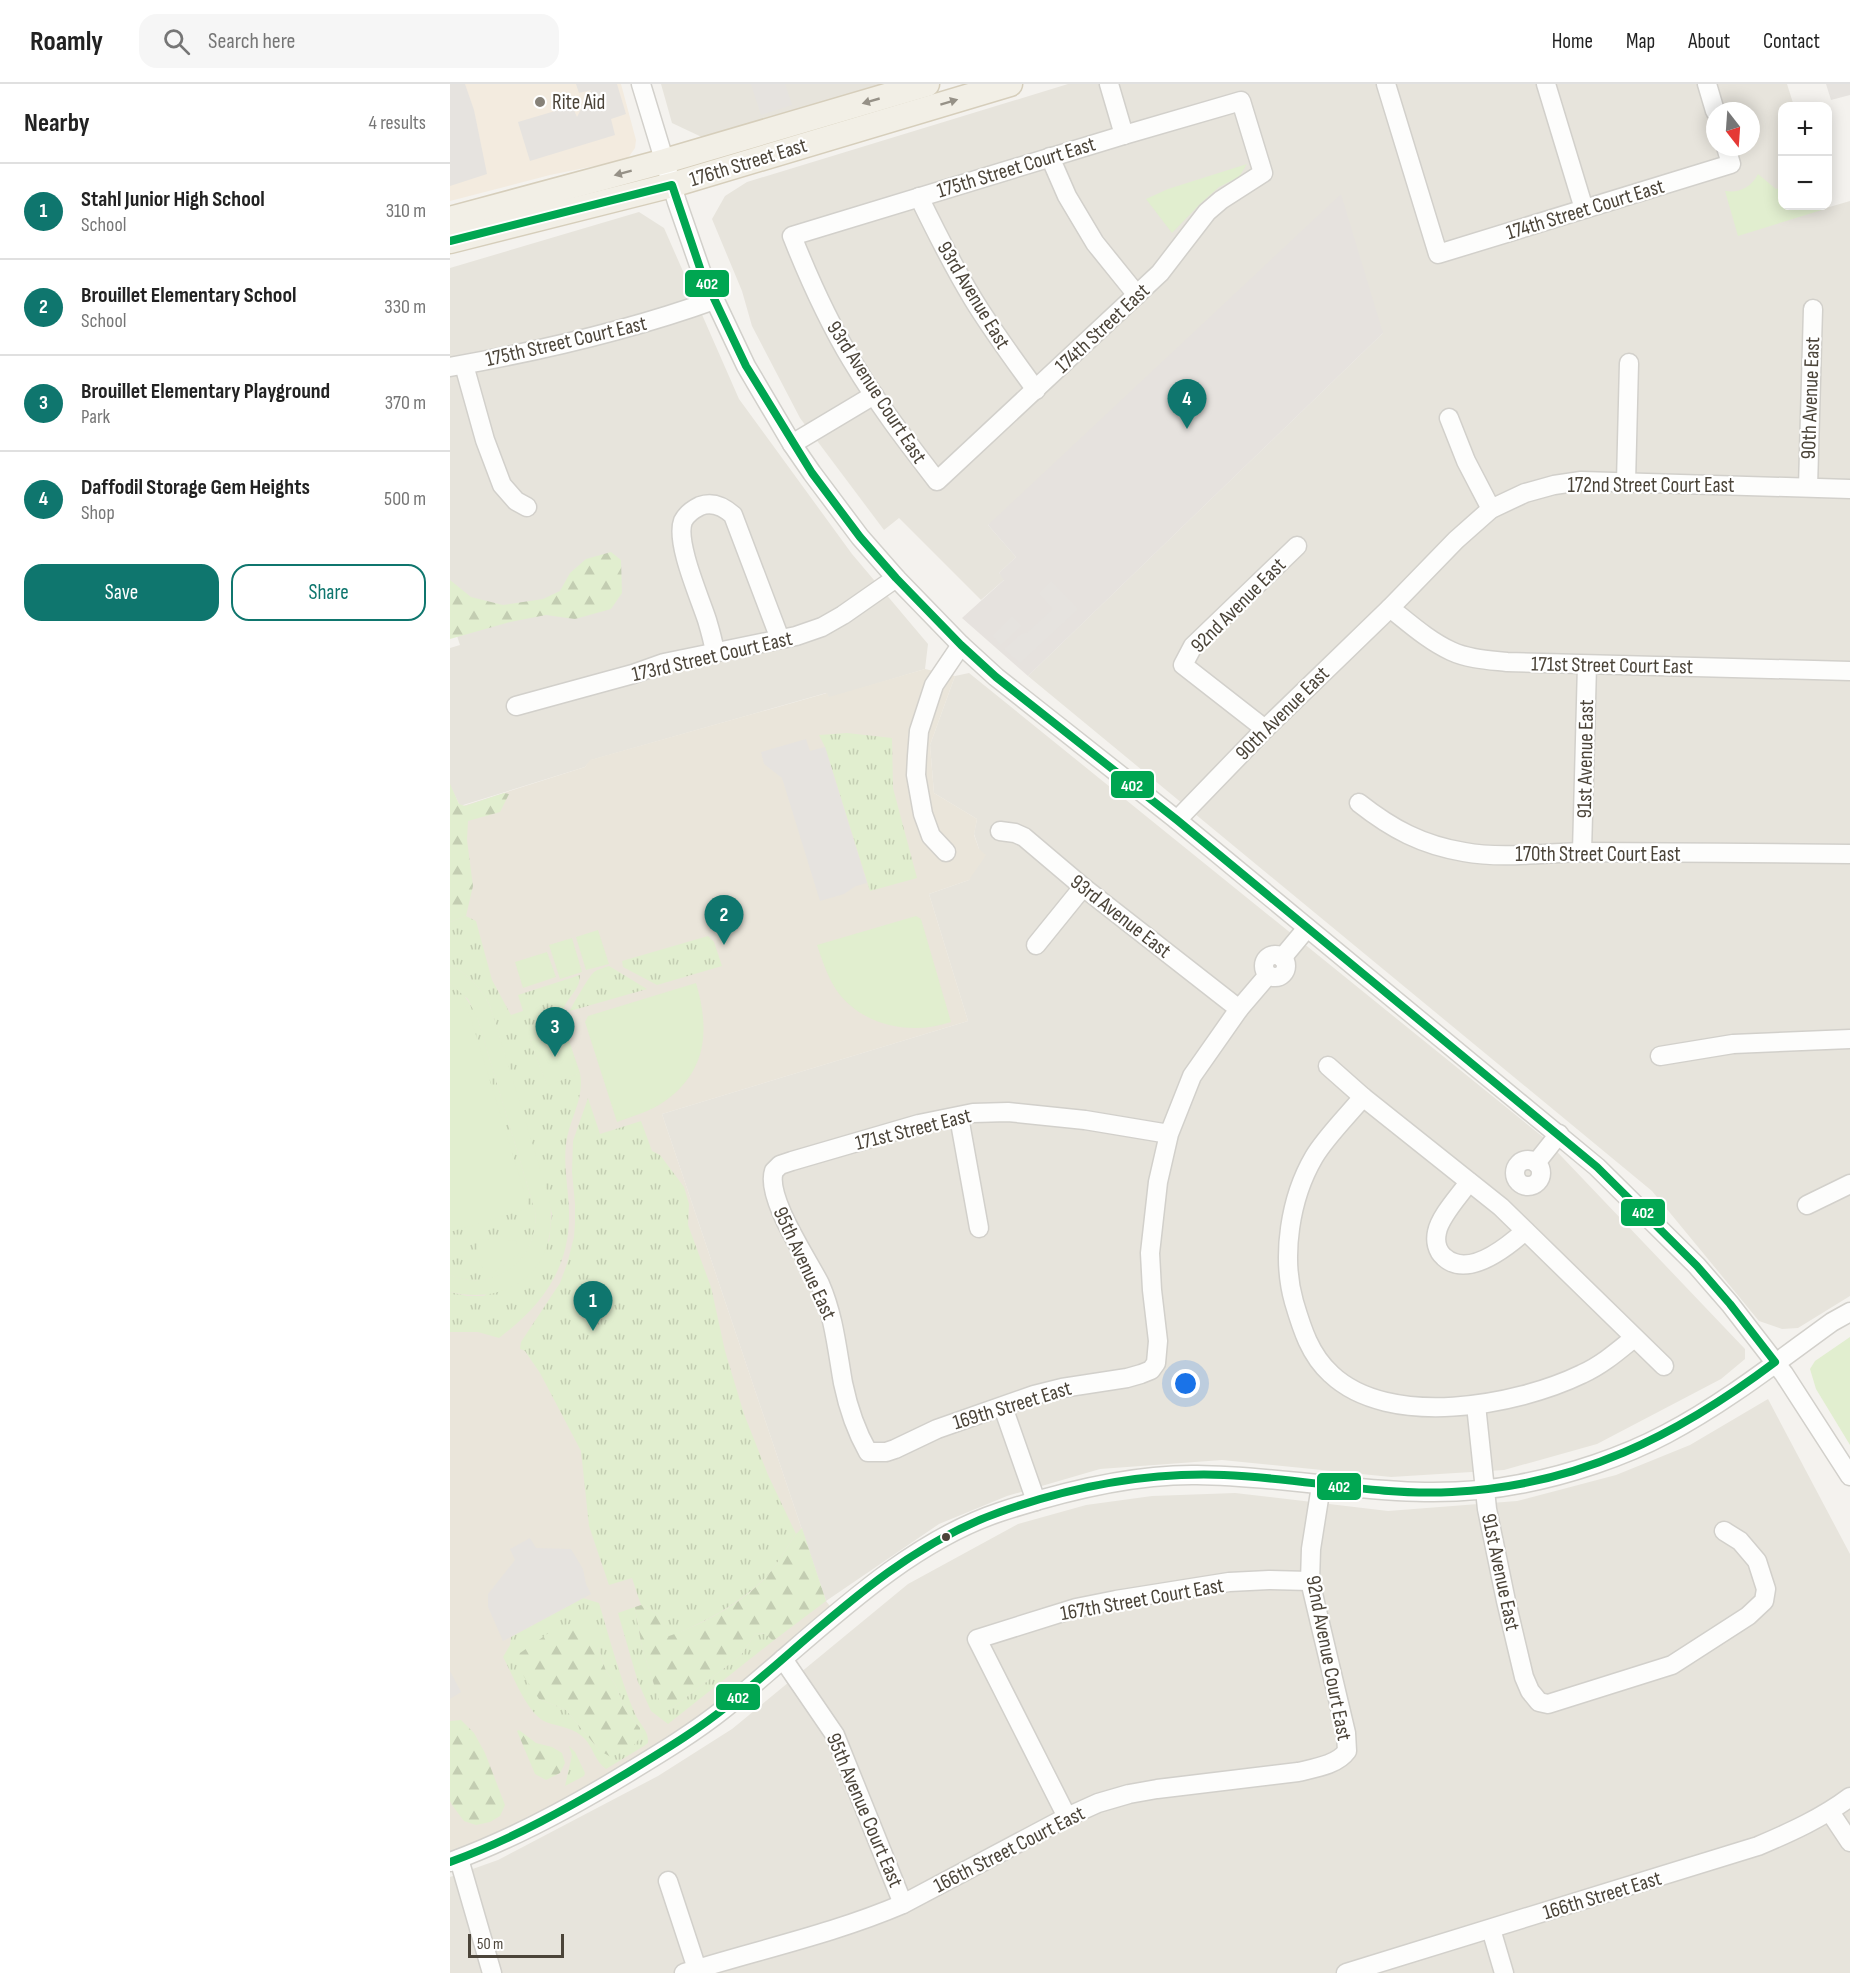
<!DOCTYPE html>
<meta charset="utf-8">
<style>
body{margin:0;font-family:"Sofia Sans Condensed",sans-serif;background:#f6f6f6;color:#222}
.controls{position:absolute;right:18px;top:18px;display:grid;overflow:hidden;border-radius:12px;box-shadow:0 3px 15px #0003}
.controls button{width:54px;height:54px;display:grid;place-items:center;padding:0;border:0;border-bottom:2px solid #e0e0e0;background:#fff;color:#222;font:30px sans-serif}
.compass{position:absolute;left:1256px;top:18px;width:54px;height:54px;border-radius:50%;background:#fff;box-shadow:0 3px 15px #0003;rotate:163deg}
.scale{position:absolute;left:18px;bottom:15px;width:96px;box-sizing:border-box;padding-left:6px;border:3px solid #4b4439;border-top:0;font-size:16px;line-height:21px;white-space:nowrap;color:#4b4439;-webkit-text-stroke:4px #fff;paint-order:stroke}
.you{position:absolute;left:736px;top:1300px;width:21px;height:21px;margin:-15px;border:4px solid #fff;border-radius:50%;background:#1a73e8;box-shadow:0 0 0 9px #1a73e833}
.badge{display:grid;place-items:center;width:39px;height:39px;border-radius:50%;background:#0f766e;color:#fff;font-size:20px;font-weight:700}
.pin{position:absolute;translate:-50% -50px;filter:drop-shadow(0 2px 3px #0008)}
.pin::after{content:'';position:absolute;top:32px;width:21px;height:18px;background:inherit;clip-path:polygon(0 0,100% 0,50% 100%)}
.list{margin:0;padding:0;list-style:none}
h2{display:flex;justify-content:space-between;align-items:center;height:78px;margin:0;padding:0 24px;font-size:26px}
h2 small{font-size:20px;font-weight:400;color:#767676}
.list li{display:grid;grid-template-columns:39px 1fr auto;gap:18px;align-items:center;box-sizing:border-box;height:96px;padding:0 24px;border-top:2px solid #e0e0e0}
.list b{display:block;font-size:22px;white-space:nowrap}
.list p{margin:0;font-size:20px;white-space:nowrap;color:#767676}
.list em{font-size:20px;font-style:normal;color:#767676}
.actions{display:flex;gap:12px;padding:18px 24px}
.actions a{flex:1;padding:14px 0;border:2px solid #0f766e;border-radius:18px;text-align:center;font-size:21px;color:#0f766e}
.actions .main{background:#0f766e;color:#fff}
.icon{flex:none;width:33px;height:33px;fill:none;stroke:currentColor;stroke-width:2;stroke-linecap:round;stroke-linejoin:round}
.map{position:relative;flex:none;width:1400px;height:1889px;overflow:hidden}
header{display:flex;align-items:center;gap:36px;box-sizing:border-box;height:84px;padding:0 30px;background:#fff;border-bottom:2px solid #e0e0e0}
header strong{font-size:28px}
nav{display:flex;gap:33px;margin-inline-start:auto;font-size:21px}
.search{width:420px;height:54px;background:#f6f6f6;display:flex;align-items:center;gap:15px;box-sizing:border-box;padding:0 21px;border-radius:18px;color:#767676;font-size:22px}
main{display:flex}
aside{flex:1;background:#fff}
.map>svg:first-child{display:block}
.residential{fill:#e7e4dc;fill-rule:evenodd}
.commercial{fill:#f3ebdf}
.industrial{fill:#e6e2de}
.education{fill:#eae5da}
.grass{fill:url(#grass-tufts);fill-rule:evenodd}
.forest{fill:url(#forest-firs)}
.park{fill:#e1eecf}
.parking{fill:#e6e3df}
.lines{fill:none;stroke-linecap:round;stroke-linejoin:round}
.minor-casing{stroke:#d2d0cb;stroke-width:21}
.major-casing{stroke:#d6cebb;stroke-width:27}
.minor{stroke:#fdfdfc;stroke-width:18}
.major{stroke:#f2efe6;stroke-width:24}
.bus-1-casing{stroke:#fff;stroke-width:12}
.bus-1{stroke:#00a651;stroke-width:8}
.oneway{fill:#969187}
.poi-dot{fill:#868178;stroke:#fff;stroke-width:2}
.bus-dot{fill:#4b4439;stroke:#fff;stroke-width:2}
.labels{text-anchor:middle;stroke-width:4.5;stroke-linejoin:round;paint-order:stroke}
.poi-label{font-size:21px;fill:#4b4439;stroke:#fff;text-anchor:start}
.street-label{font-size:21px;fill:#4b4439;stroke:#fff}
.line-badge{stroke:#fff;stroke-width:2}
.badge-label{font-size:16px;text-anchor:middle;font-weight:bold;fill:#fff}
</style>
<header>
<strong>Roamly</strong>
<div class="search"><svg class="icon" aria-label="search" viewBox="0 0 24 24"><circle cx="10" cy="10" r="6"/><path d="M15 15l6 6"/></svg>Search here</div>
<nav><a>Home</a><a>Map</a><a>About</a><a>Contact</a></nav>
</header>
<main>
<aside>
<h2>Nearby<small>4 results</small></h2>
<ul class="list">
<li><span class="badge">1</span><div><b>Stahl Junior High School</b><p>School</p></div><em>310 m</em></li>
<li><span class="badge">2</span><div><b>Brouillet Elementary School</b><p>School</p></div><em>330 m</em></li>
<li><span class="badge">3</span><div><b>Brouillet Elementary Playground</b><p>Park</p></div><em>370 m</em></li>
<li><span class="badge">4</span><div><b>Daffodil Storage Gem Heights</b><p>Shop</p></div><em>500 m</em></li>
</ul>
<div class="actions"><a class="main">Save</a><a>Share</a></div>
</aside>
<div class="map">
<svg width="1400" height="1889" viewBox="0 0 1400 1889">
<defs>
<pattern id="grass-tufts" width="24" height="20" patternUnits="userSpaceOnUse" patternTransform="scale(1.5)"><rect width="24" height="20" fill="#e1eecf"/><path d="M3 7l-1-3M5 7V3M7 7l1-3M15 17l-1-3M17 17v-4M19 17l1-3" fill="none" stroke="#c3cdb2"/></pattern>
<pattern id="forest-firs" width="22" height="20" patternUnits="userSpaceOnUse" patternTransform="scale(1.5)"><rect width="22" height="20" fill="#e1eecf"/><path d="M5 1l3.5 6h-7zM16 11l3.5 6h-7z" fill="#c3cdb2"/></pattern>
</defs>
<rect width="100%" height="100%" fill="#f4f2ee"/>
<g class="residential">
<polygon points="211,0 446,0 258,56 222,39"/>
<path d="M 618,0 L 1337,0 L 1344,22 L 1332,22 L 1332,122 L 1374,122 L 1376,124 L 1400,117 L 1400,1212 L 1348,1244 L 1332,1245 L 1309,1237 L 1202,1107 L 578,592 L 933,249 L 538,441 L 566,473 L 549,489 L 555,495 L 531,516 L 449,434 L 434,446 L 350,334 L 302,242 L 292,207 L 262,135 L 275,112 L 297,98 ZM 1265,27 L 1301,27 L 1301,63 L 1265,63 Z"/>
<polygon points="189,128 214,144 289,315 402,470 478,560 475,585 379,614 376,609 141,676 135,683 10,722 0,702 0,564 10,561 0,531 0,184"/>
<polygon points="519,589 1093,1053 1295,1265 1295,1275 1271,1295 1147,1360 1054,1386 941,1393 772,1376 650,1385 557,1412 489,1440 376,1517 212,1030 518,937 479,810 519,796 529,765 524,750 527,735 484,709 480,661 505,592"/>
<polygon points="1318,1315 1400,1470 1400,1889 0,1889 0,1793 48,1776 208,1692 282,1645 458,1500 568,1440 636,1421 702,1412 785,1409 938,1427 1067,1417 1166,1391 1240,1361"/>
</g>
<polygon class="commercial" points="0,0 171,0 186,56 185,64 178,74 169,77 100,91 0,117"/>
<polygon class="industrial" points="891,110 933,249 578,592 512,534 554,496 549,489 566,473 538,441"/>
<polygon class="education" points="475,585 505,592 480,661 484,709 527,735 524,751 529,765 536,771 519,796 479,810 518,937 212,1030 376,1517 386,1530 257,1638 0,1778 0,726 135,683 140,676 377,609 379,613"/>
<g class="grass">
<polygon points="397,649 442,654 443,704 467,794 420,807 375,663 369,651"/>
<path d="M 16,832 L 26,837 L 42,896 L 61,931 L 73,927 L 68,911 L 130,891 C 130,913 104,917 115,945 L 80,957 L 97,1001 L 130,989 C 135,1015 119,1035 116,1060 C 113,1086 120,1111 119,1137 C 117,1189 89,1224 49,1254 L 28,1248 L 0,1248 L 0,1208 L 17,1212 L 34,1212 L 99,1157 L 102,1130 L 40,922 C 31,904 19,890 0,881 L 0,838 Z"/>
<polygon points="258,852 264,858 272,882 207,901 173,883 172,877"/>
<path d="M 159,882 L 197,905 L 120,927 C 121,923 140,891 144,888 C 148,885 154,884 159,882 Z"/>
<path d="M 0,900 L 13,910 L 26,929 L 85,1127 C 90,1176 45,1210 0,1191 Z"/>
<path d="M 138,1014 L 150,1050 L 191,1037 L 202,1067 L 210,1071 L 234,1103 L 239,1120 L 238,1141 L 261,1203 L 275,1267 L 294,1330 L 318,1391 L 346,1450 C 337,1463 328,1480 317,1492 C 290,1520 255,1538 219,1553 L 208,1530 L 191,1521 L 182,1494 L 159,1501 L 139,1442 L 131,1367 L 90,1289 L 75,1267 L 70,1265 L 71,1258 L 110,1199 L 117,1180 L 124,1153 L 125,1138 L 125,1120 L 122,1088 L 123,1057 Z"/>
<path d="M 133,1514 L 149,1519 C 160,1556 170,1594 185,1630 C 190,1641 199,1647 198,1659 L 194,1662 L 156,1685 C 145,1677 143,1664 135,1655 C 124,1643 109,1643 96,1638 C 77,1630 63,1591 53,1573 L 60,1561 L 61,1553 ZM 148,1563 L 156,1587 L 165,1600 L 176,1627 L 190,1644 L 150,1667 L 116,1626 L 89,1615 Z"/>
<polygon points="185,1523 192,1564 211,1621 221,1625 291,1571 306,1549 316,1550 323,1557 218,1640 201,1627 188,1598 168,1529"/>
<polygon points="119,1662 125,1668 135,1689 134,1692 115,1702 122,1671"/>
</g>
<g class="forest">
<polygon points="161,468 171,476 172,509 161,525 125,535 96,531 60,538 0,555 0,496 21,513 53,521 93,515 110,507 120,489 136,475"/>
<polygon points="0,700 9,720 15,722 54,709 59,710 50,728 18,737 17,756 23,802 16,832 0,838"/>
<path d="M 352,1444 L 376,1517 L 323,1557 L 316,1550 L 306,1549 L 291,1571 L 221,1625 L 211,1622 L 192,1564 L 185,1523 L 191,1521 L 208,1530 L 219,1552 C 255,1539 291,1520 317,1492 C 328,1480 337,1463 346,1450 Z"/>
<polygon points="120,1540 136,1545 148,1563 156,1587 165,1600 176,1627 190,1644 190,1654 181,1664 161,1673 150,1667 116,1626 89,1615 73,1591 67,1577 70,1569 106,1544"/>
<polygon points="11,1636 24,1649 35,1669 55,1721 50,1732 40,1738 26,1741 14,1737 2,1721 0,1717 0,1637"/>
<polygon points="69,1646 86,1659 102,1663 112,1669 115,1679 110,1689 96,1696 85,1690 67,1647"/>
</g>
<g class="park">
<polygon points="797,80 789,93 769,103 751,119 722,149 696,115 718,105"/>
<path d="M 1308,90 L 1326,105 L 1332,103 L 1332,122 L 1374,122 L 1375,125 L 1288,152 L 1275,107 C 1289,109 1301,104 1308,90 Z"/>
<path d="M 466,832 L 471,835 L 501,938 C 460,952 410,942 385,904 C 377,891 372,876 367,861 Z"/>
<polygon points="148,846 159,880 136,886 126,853"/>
<polygon points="122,854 132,888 110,895 99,861"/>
<polygon points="97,868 106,893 73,904 65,878"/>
<path d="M 0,881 C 19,890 31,904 40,922 L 99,1114 C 111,1180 65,1223 0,1208 L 0,1191 C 45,1210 90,1175 85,1127 L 28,936 L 18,915 L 0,900 Z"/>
<path d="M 246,899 C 260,946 257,987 215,1017 C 201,1027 184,1032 167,1038 L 135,938 L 138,932 Z"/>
<polygon points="17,922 79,1124 0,1148 0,928"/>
<polygon points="115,945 130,989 97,1002 80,957"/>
<path d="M 27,1155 L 66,1157 L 67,1160 L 70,1160 L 70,1169 L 39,1192 C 29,1181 26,1170 27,1155 Z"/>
<polygon points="1400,1253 1400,1361 1366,1305 1360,1285 1365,1277"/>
</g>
<g class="parking">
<polygon points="0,0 15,0 24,26 37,90 0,102"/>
<polygon points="126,0 167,0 176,30 161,35 165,51 80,77 68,38 122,22 127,33 141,6 129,9"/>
<polygon points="301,0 335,0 342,21 311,31"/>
<polygon points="1376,0 1400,0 1400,11 1381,16"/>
<polygon points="601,497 628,525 570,579 554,565 571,550 577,549 603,525 589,509"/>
<polygon points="562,533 571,542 551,561 543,552"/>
<polygon points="356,655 360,667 375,663 417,799 406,802 394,810 370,817 332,694 314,680 311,668"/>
<polygon points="80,1454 86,1464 121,1465 133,1485 136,1500 141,1510 53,1557 38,1523 38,1510 65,1476 60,1465"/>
<polygon points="0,1587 11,1608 0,1615"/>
</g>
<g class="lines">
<g class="minor-casing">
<g id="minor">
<polyline points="191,0 227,118 251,187 296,282 342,360 362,389 410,453 446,494 511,561 546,593 727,736 1147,1083 1247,1182 1280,1220 1334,1290 1400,1392"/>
<polyline points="659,0 674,51"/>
<polyline points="936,0 988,170 1281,80 1276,63"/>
<polyline points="1096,0 1134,125"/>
<polyline points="1257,0 1265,27"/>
<path d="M 791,17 L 813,89 L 771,116 L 757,128 L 710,189 L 487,397 C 457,358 427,319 402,277 C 378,237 359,195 342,152 L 674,51 Z"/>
<polyline points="600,73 617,112 645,159 687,211"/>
<path d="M 469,113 C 486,148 503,182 523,215 C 542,246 564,276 586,306"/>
<polyline points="14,281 35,356 52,401 66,417 77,423"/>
<path d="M 0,283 C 90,267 178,247 264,216"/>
<polyline points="999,334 1016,377 1041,425"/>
<polyline points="342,360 424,311"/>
<polyline points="1176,398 1179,279"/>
<polyline points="1358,403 1363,225"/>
<path d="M 940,524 C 959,539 979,557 1001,567 C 1018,575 1039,576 1057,578 L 1400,587"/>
<path d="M 265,568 C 263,557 260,546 257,536 C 250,514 225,458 233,437 C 236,431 244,425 250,422 C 263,417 274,423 283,431 L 330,555"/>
<polyline points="66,622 183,590 214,579 346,552 372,543 393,531 446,494"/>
<polyline points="815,645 733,581 743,562 847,462"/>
<path d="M 909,719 C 942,745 972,761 1014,768 C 1051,775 1094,769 1132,768 C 1221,768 1311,769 1400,770"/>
<polyline points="727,736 815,645 940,524 1006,456 1041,425 1075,409 1104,401 1131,397 1400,405"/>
<polyline points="550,747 565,749 574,753 633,803 789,925"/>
<polyline points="496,768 481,752 473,730 466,691 467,672 469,647 484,601 511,561"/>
<polyline points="1132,768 1137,581"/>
<polyline points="586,861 633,803"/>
<circle cx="825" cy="882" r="11"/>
<polyline points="832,874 857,844"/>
<polyline points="1210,972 1283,960 1400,955"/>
<polyline points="878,982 913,1013 1051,1123 1214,1282"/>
<path d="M 913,1013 C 899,1030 875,1054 864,1073 C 840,1114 831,1172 844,1218 C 852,1245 860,1271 881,1290 C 939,1345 1066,1322 1132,1290 C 1152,1281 1168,1267 1184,1254"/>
<polyline points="509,1033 529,1144"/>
<path d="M 719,1050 L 635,1036 L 558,1028 L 523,1029 L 469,1040 L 342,1077 L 330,1081 L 324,1087 C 315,1113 357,1174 370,1200 C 384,1232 387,1265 393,1299 C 398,1323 406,1347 418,1368 L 436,1368 L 445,1365 L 487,1345 L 584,1311 L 612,1304 L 677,1294 L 691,1290 L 701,1286 L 706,1279 L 708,1257 L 702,1206 L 700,1169 L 708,1098 L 719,1050 L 742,992 L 789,925 L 818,891"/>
<circle cx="1078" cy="1089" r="13"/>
<polyline points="1086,1079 1109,1050"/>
<path d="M 1019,1098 C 1010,1111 990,1132 987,1148 C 985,1157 987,1167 994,1173 C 1018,1195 1057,1163 1075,1147"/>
<polyline points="1357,1121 1400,1100"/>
<polyline points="1026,1321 1037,1425 1056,1517 1074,1593 1080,1607 1089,1618 1098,1620 1222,1581 1298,1532 1314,1517 1316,1505 1307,1477 1290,1457 1274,1447"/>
<polyline points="553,1323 586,1417"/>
<polyline points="333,1575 385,1651 453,1820"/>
<polyline points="1380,1728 1400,1758"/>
<polyline points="617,1733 527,1555 626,1524 666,1516 779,1498 819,1496 860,1497"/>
<polyline points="9,1775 42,1889"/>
<path d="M 0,1778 C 63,1755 122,1723 179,1688 C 212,1668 245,1648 275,1624 C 359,1557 447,1462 550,1428 C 611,1408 683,1390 747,1391 C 855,1392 962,1422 1070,1400 C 1118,1391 1173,1373 1216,1350 C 1275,1319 1328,1277 1382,1238 L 1400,1228"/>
<polyline points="218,1797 247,1885"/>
<polyline points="1041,1845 1054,1889"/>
<path d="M 234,1889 C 307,1866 383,1850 453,1820 L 617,1733 L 648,1719 L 679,1710 L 707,1705 L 848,1688 C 865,1684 887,1681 897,1667 L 896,1649 L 860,1497 L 861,1465 L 871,1402"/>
<path d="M 896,1889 L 1308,1762 C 1341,1748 1372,1734 1400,1713"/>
</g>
</g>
<g class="major-casing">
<g id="major">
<polyline points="0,135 215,77 477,0"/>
<polyline points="0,157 222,101 560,0"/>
</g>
</g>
<use href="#minor" class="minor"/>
<use href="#major" class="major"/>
<g class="bus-1-casing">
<path id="bus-1" d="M 0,157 L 222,101 L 251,187 L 296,282 L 362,389 L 410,453 L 446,494 L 511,561 L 546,593 L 727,736 L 1147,1083 L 1247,1182 L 1280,1220 L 1325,1278 C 1227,1352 1127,1402 1002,1408 C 926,1412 851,1394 774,1391 C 699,1388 621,1403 550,1428 C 442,1466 363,1553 276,1623 C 245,1648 211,1668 177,1689 C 120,1723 63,1755 0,1778"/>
</g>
<use href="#bus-1" class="bus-1"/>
</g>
<defs><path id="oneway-solid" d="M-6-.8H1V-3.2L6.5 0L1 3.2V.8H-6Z" transform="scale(1.5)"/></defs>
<g class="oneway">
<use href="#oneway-solid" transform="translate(421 17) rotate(164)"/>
<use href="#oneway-solid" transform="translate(499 18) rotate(-17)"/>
<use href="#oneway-solid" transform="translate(173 89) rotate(165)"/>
</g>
<circle class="poi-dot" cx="90" cy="18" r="6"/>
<circle class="bus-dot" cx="496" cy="1453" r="5"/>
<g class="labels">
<g class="poi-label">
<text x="102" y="25">Rite Aid</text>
</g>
<g class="street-label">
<text transform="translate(298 78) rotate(-17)" y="7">176th Street East</text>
<text transform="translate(566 83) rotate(-17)" y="7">175th Street Court East</text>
<text transform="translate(1135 125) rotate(-17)" y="7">174th Street Court East</text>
<text transform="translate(524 211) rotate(59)" y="7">93rd Avenue East</text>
<text transform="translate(652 244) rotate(-43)" y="7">174th Street East</text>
<text transform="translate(116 257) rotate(-13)" y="7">175th Street Court East</text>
<text transform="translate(427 308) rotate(57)" y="7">93rd Avenue Court East</text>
<text transform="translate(1360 314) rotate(-88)" y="7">90th Avenue East</text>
<text x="1201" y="408">172nd Street Court East</text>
<text transform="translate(788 521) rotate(-45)" y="7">92nd Avenue East</text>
<text transform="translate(262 572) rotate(-13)" y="7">173rd Street Court East</text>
<text transform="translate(1162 581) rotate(1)" y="7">171st Street Court East</text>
<text transform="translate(832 629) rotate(-45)" y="7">90th Avenue East</text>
<text transform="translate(1135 675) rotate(-89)" y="7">91st Avenue East</text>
<text x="1148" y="777">170th Street Court East</text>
<text transform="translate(671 832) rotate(38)" y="7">93rd Avenue East</text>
<text transform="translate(463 1045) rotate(-14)" y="7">171st Street East</text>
<text transform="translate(355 1179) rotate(65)" y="7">95th Avenue East</text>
<text transform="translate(562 1321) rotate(-17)" y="7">169th Street East</text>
<text transform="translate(1051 1488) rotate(78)" y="7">91st Avenue East</text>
<text transform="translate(692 1515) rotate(-10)" y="7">167th Street Court East</text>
<text transform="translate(879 1574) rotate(79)" y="7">92nd Avenue Court East</text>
<text transform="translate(415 1726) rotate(67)" y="7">95th Avenue Court East</text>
<text transform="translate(559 1765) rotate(-27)" y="7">166th Street Court East</text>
<text transform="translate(1152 1811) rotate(-17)" y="7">166th Street East</text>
</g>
</g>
<g class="line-badge">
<rect x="234" y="185" width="46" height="29" rx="6" fill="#00a651"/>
<rect x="660" y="686" width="45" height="29" rx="6" fill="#00a651"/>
<rect x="1170" y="1114" width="46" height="29" rx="6" fill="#00a651"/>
<rect x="866" y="1388" width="46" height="29" rx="6" fill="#00a651"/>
<rect x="265" y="1599" width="46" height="28" rx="6" fill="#00a651"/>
</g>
<g class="badge-label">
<text x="257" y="205">402</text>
<text x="682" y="707">402</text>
<text x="1193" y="1134">402</text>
<text x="889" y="1408">402</text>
<text x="288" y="1619">402</text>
</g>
</svg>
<div class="controls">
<button>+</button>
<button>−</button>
</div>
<svg class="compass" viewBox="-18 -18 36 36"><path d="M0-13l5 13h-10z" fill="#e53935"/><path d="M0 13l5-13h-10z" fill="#767676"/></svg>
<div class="scale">50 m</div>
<div class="you"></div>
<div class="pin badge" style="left:143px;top:1247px">1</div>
<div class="pin badge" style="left:274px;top:861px">2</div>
<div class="pin badge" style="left:105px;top:973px">3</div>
<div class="pin badge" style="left:737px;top:345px">4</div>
</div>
</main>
